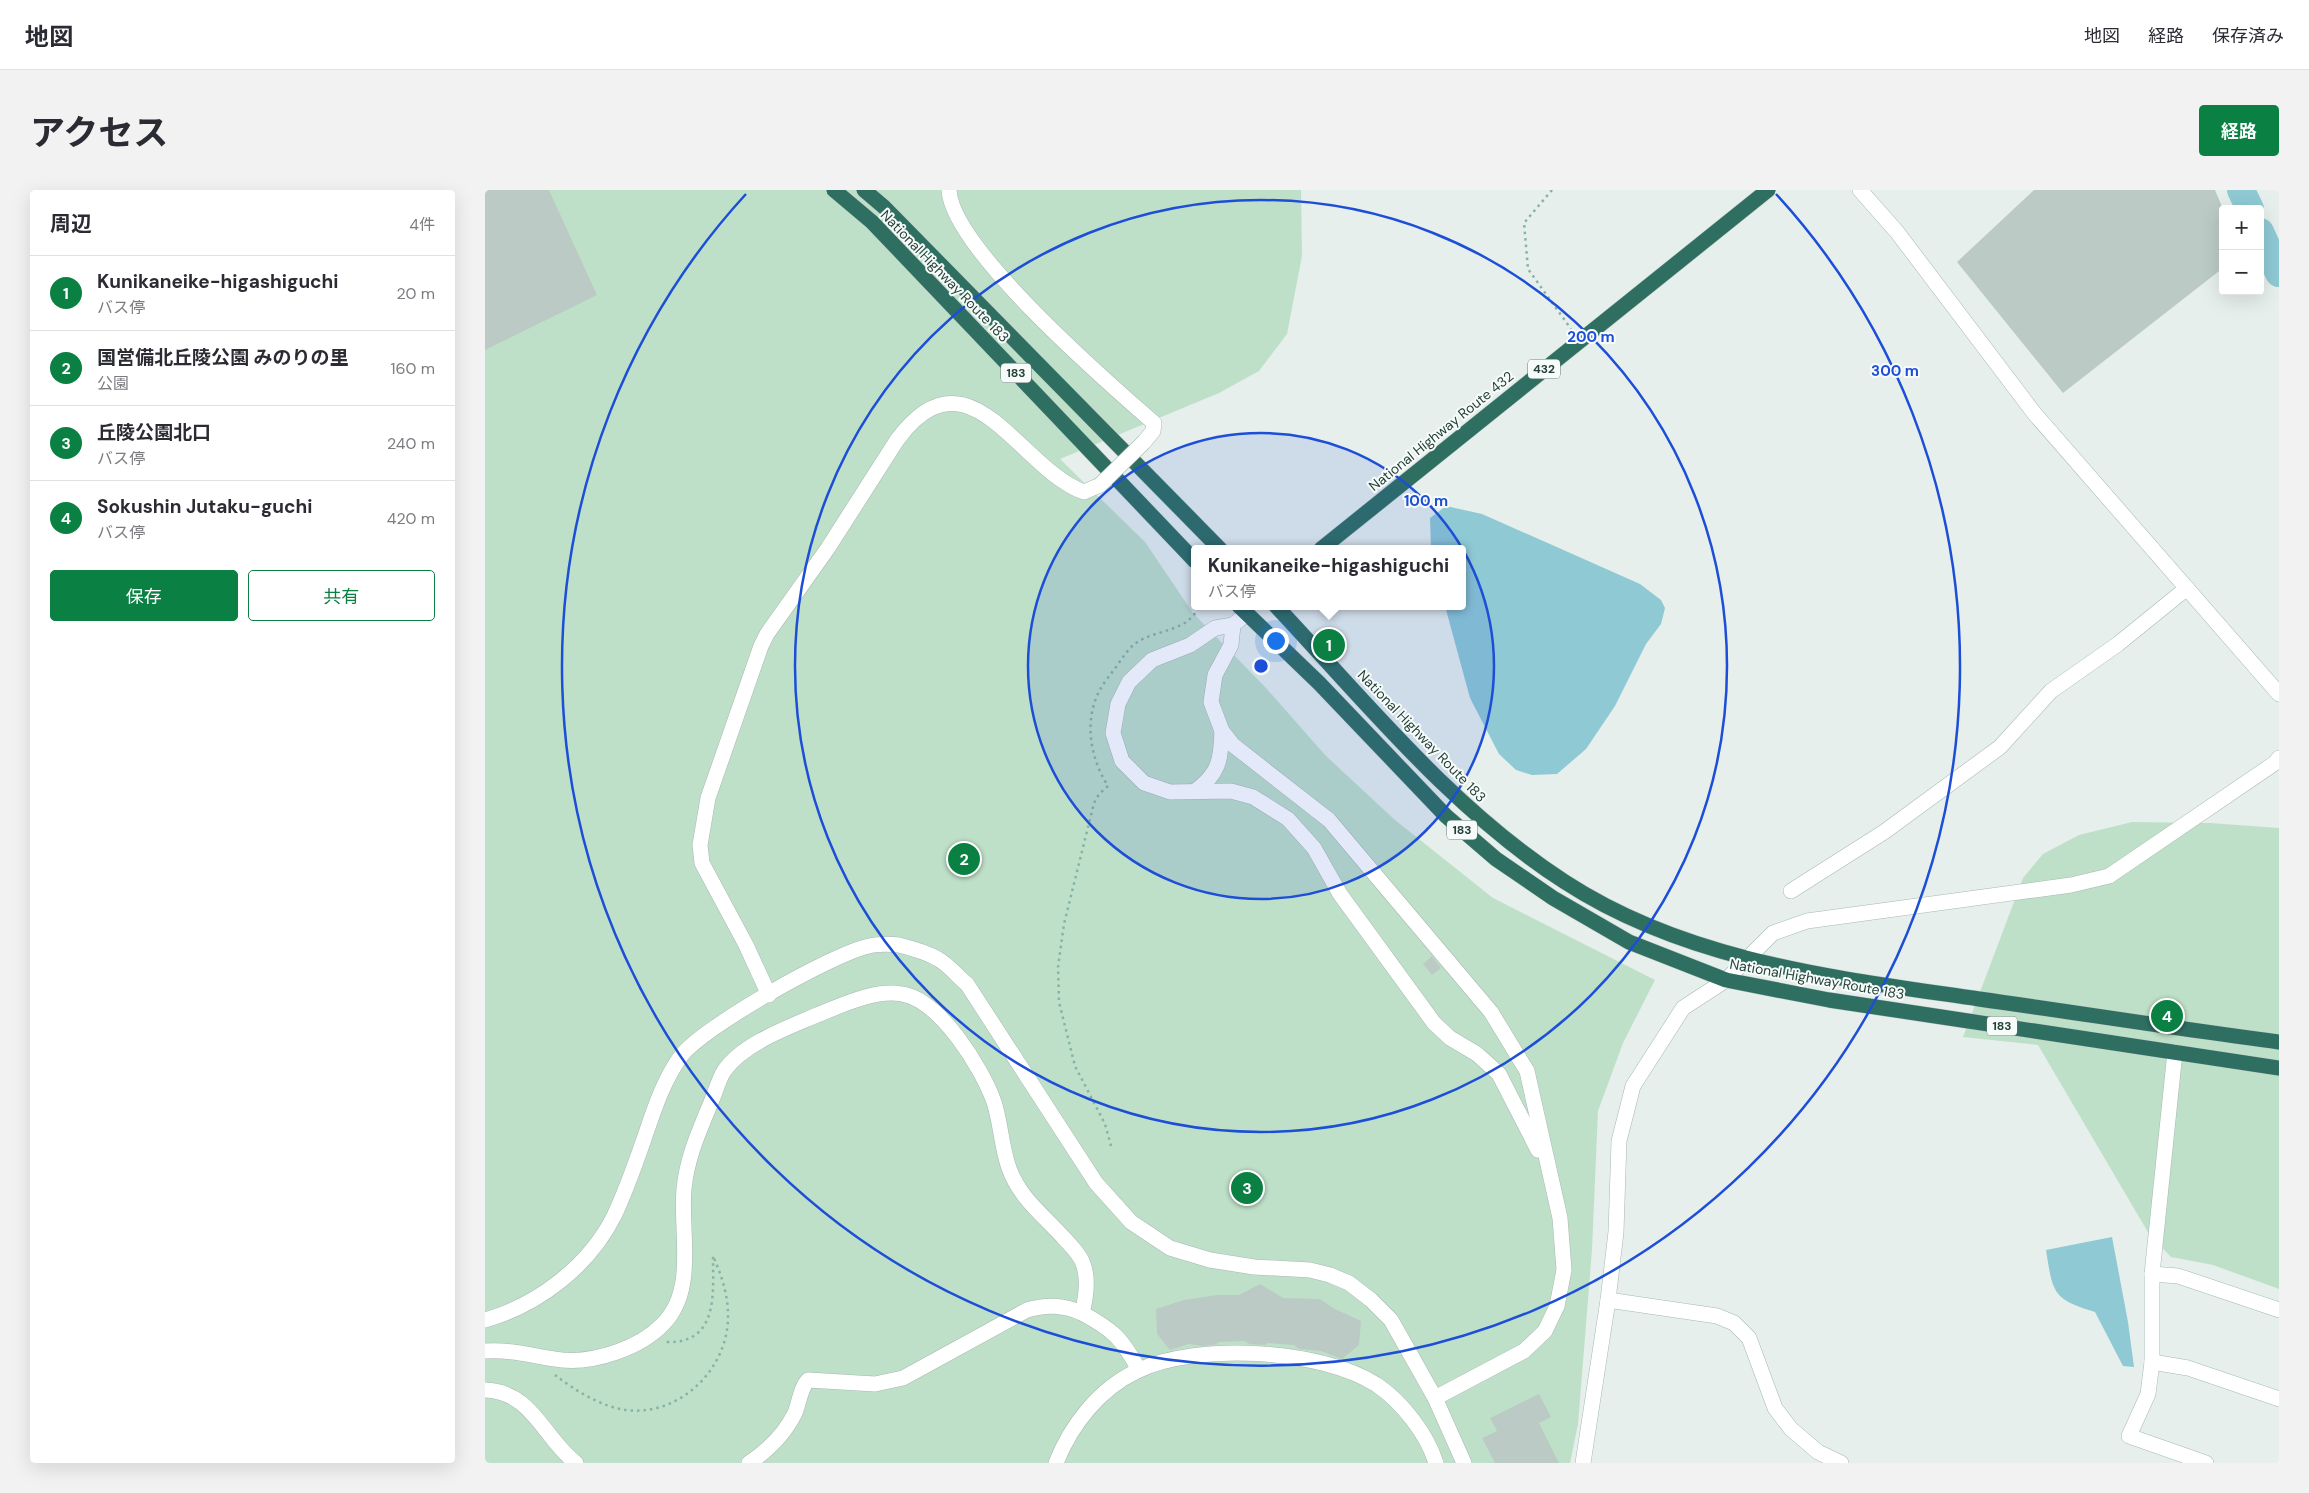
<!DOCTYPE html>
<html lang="ja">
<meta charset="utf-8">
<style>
body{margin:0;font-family:"DM Sans","Noto Sans JP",sans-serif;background:#f2f2f3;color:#2b2b33}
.controls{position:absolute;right:15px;top:15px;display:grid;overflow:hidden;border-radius:5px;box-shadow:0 5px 20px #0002}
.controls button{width:45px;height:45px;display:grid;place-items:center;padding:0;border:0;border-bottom:1px solid #e1e1e2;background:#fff;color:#2b2b33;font:25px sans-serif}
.you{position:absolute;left:790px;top:450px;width:18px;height:18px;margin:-12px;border:4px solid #fff;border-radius:50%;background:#1a73e8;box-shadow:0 0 0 8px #1a73e833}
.badge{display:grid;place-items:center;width:32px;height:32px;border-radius:50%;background:#0b8043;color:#fff;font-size:16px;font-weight:700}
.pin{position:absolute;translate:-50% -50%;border:2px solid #fff;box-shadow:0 1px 5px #0006}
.popup{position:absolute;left:706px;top:355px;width:275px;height:65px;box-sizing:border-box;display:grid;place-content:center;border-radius:5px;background:#fff;filter:drop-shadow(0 1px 4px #0005);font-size:16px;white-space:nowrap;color:#7c7c81}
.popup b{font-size:19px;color:#2b2b33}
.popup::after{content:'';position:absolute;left:50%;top:100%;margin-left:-10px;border:10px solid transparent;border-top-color:#fff}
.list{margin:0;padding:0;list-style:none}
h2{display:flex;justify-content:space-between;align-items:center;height:65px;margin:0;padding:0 20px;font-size:21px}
h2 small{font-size:16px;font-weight:400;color:#7c7c81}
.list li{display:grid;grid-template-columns:32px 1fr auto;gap:15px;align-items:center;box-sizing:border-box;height:75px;padding:0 20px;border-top:1px solid #e1e1e2}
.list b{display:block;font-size:19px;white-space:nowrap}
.list p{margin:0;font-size:16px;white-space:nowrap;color:#7c7c81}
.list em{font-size:16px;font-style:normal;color:#7c7c81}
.actions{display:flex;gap:10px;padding:15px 20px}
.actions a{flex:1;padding:11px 0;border:1px solid #0b8043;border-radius:5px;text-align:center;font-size:18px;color:#0b8043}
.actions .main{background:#0b8043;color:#fff}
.map{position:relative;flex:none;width:1794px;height:1273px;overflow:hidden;border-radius:5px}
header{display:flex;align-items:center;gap:30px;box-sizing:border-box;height:70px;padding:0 25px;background:#fff;border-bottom:1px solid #e1e1e2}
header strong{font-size:24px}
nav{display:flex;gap:28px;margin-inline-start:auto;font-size:18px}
.intro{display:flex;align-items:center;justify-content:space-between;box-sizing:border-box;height:120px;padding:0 30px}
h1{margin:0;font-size:35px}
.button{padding:12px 22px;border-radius:5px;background:#0b8043;color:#fff;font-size:18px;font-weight:700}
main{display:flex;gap:30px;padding:0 30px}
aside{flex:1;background:#fff;border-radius:5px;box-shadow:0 5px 20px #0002}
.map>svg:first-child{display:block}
.green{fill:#bfe0c8}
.water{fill:#8ec9d4}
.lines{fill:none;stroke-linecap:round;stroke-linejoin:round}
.river{stroke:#8ec9d4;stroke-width:28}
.building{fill:#bbcac4}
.minor-casing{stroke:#a8b8b2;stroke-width:16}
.highway-casing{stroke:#c2cac8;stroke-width:16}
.path{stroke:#86b3a5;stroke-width:2.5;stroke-dasharray:2.5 4;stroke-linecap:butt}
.minor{stroke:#fff;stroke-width:15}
.highway{stroke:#2f6f62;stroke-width:15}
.minor-bridge-casing{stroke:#a8b8b2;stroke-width:16;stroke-linecap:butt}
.minor-bridge{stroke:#fff;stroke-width:15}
.ring{fill:none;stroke:#1d4ed8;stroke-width:2.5}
.labels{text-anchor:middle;stroke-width:4;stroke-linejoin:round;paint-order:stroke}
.shield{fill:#f7fbf9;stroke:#637a73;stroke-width:1}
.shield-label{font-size:12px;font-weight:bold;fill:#24423a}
.street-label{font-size:14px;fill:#24423a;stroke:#f7fbf9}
.centre{fill:#1d4ed8;stroke:#f7fbf9;stroke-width:2.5}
.ring-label{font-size:15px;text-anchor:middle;font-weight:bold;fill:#1d4ed8;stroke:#f7fbf9;stroke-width:4;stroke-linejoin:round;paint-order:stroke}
</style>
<header>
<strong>地図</strong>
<nav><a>地図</a><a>経路</a><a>保存済み</a></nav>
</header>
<div class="intro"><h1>アクセス</h1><a class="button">経路</a></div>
<main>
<aside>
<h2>周辺<small>4件</small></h2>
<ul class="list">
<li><span class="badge">1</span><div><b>Kunikaneike-higashiguchi</b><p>バス停</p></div><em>20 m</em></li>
<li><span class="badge">2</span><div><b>国営備北丘陵公園 みのりの里</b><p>公園</p></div><em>160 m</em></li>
<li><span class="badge">3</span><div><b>丘陵公園北口</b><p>バス停</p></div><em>240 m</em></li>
<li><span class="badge">4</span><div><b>Sokushin Jutaku-guchi</b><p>バス停</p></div><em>420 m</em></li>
</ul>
<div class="actions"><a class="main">保存</a><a>共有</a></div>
</aside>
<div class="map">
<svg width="1794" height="1273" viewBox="0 0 1794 1273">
<rect width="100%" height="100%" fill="#e6efeb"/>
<g class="green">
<polygon points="0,0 816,0 817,66 802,144 774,181 734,203 575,269 660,352 708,423 781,498 841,566 910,630 1008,708 1170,790 1138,853 1113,921 1107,1060 1093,1234 1085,1273 0,1273"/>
<polygon points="1647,632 1725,633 1794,638 1794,1099 1728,1075 1686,1067 1664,1044 1553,855 1478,847 1538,688 1558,664 1594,645"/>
</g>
<g class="water">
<polygon points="961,316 997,324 1155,394 1176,410 1180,418 1176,434 1161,454 1130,516 1101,559 1072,584 1047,585 1031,580 1014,564 985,508 960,416 978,416 978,359 946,359 945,328"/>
<path d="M 1627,1047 L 1643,1132 L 1649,1177 L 1638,1176 L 1610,1122 C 1567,1109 1568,1103 1561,1060 Z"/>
</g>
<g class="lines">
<g class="river">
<polyline points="1756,0 1765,19"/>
<polyline points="1775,42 1794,83"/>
</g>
</g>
<g class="building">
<polygon points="0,0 64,0 112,105 0,160"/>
<polygon points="1549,0 1730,0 1738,19 1738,78 1578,203 1472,72"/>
<polygon points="947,766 956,778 947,785 938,774"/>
<polygon points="775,1094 798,1108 835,1109 848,1118 876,1131 874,1155 857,1169 836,1161 814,1159 809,1155 783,1153 780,1155 765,1154 759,1151 734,1152 729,1155 717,1156 704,1154 685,1160 672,1144 671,1119 699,1110 732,1105 754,1105"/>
<polygon points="1054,1204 1066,1227 1054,1233 1074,1273 1010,1273 997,1248 1012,1241 1005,1228"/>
</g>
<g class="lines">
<g class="minor-casing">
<g id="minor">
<path d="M 464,0 C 467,58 622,192 669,233 L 668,241 L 659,252"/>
<polyline points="1375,0 1412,42 1549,223 1794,504"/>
<polyline points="761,424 748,435 746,455 730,485 726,512 737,541 748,555 844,630 1006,822 1042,881 1075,1028 1079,1080 1072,1116 1060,1141 1039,1161 950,1208"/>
<polyline points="748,435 730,438 705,455 667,470 644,492 633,514 628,543 637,571 659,593 685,602 746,601 768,607 803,629 829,658 855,704 949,833 965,848 992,864 1014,884 1053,960"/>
<path d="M 710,601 C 734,584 736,570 737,541"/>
<polyline points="1306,701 1399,642 1515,557 1566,501 1633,454 1702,398"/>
<path d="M 284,805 L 261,755 L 217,673 L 215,655 L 223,608 L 276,456 L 282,444 L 343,358 L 412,250 C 484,152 534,279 599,302 L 615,295"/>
<polyline points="1690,862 1667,1084 1667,1172 1663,1204 1644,1246 1721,1273"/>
<polyline points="1667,1084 1693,1086 1794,1120"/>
<polyline points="1123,1110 1232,1126 1249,1133 1264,1148 1290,1218 1306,1239 1333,1262 1356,1273"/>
<path d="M 0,1130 C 53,1115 104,1076 129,1026 C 141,1001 150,975 159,949 C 169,920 178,891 196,866 C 218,837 347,764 384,756 C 392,754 406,754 414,755 C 426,758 443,763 453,769 C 464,775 473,787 482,794 L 611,993 L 646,1032 L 685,1058 L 725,1070 L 769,1077 L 825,1080 L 845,1085 L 864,1093 L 886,1110 L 906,1130 L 950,1208 L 979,1273"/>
<path d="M 0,1161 C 27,1159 51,1167 77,1170 C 110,1173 155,1158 178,1134 C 212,1100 195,1042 199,999 C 202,967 215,939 227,910 C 231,900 234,889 239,881 C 257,854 304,837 332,825 C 357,815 390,799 417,804 C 455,810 497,878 509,912 C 516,933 516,956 524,978 C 534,1007 558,1025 578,1047 C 584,1054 593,1062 597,1071 C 604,1087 601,1108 597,1123 C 628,1140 637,1148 654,1180"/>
<polyline points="1667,1172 1703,1178 1794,1209"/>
<path d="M 0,1200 C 47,1201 59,1249 91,1273"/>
<path d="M 264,1273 C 282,1261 300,1243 310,1223 C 314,1213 316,1197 323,1190 L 390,1194 L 418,1188 L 542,1120 C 562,1114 578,1115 597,1123"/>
<path d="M 571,1273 C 586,1235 614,1199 652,1181 C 712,1152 836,1159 892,1195 C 917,1212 942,1244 951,1273"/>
<polyline points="1098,1273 1123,1110 1131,1042 1134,951 1148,896 1198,818 1241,790 1288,743 1322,731 1586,695 1624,686 1790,573 1794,568"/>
</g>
</g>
<g class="highway-casing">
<g id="highway">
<polyline points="349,0 387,32 710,371"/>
<polyline points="379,0 399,17 735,359"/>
<polyline points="836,359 1283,0"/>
<polyline points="754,416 834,493 961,626 1011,669 1068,708 1144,752 1241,790 1344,810 1794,878"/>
<path d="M 791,416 C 882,513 968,620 1080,692 C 1203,772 1352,788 1494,809 C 1594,823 1694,839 1794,852"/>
</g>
</g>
<g class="path">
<polyline points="1067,0 1039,33 1043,79 1086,139"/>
<path d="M 626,956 L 620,934 L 590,876 L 574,812 L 573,777 L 579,734 L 609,613 L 614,604 L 623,596 C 605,568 598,529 616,498 C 620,491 626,484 631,477 C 638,467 644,457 654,451 C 675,439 704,441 714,416"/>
<path d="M 70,1185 C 89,1200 117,1217 141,1220 C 195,1227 244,1178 243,1125 C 243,1104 236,1084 228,1066 C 228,1103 234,1154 181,1152"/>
</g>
<use href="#minor" class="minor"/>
<use href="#highway" class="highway"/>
<g class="minor-bridge-casing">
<polyline id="minor-bridge" points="615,295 659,252"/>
</g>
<use href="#minor-bridge" class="minor-bridge"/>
</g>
<circle cx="776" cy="476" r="233" fill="#1d4ed8" fill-opacity=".12"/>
<g class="ring">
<circle cx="776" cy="476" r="233"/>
<circle cx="776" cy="476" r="466"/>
<path d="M1291 4A699 699 0 1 1 261 4"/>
</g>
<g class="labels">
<g class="shield">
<rect x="1043" y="169.5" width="32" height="19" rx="4"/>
<rect x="516" y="173.5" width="30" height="19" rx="4"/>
<rect x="962" y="630.5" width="30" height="19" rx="4"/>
<rect x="1502" y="826.5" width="30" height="19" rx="4"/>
</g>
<g class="shield-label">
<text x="1059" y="183">432</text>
<text x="531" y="187">183</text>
<text x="977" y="644">183</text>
<text x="1517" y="840">183</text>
</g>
<g class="street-label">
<text transform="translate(460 86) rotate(46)" y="5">National Highway Route 183</text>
<text transform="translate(956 241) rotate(-39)" y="5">National Highway Route 432</text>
<text transform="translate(937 546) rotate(46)" y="5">National Highway Route 183</text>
<text transform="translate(1332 789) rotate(10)" y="5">National Highway Route 183</text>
</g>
</g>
<circle cx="776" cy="476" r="8" class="centre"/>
<g class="ring-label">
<text x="1106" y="152">200 m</text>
<text x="1410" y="186">300 m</text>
<text x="941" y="316">100 m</text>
</g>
</svg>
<div class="controls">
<button>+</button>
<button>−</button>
</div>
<div class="you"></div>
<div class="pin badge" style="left:844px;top:455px">1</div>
<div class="popup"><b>Kunikaneike-higashiguchi</b>バス停</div>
<div class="pin badge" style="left:479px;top:669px">2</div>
<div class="pin badge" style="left:762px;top:998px">3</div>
<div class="pin badge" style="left:1682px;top:826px">4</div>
</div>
</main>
